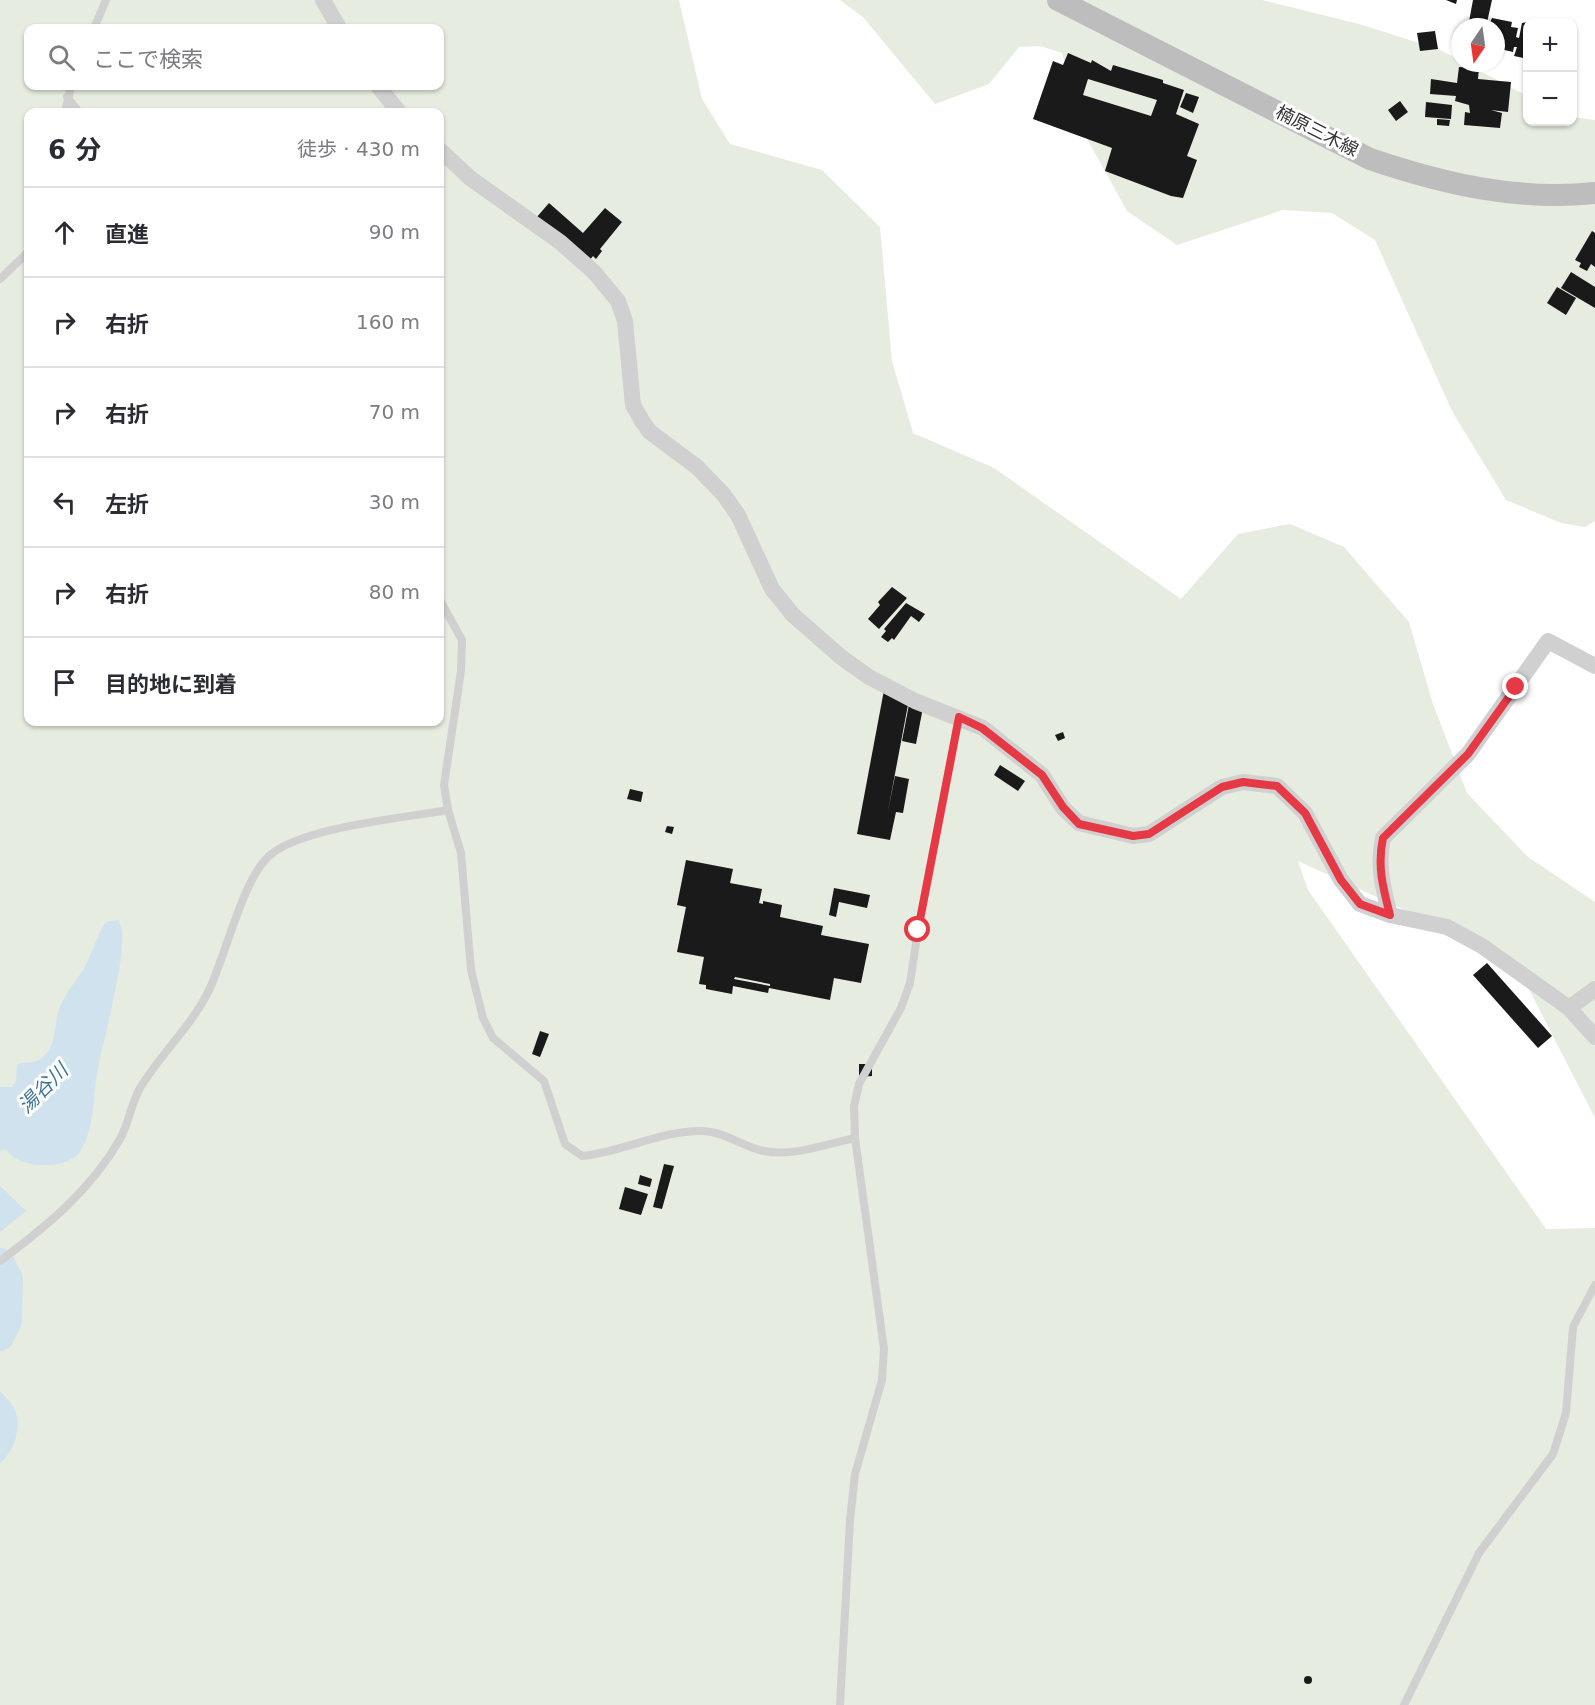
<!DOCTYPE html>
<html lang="ja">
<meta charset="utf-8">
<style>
body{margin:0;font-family:"DejaVu Sans","Noto Sans JP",sans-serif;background:#f7f7f7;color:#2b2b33}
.controls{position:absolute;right:18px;top:18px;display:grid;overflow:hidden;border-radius:12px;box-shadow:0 2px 4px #0004}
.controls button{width:54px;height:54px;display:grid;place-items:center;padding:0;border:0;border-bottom:2px solid #e1e1e2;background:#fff;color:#2b2b33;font:30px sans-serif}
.compass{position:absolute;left:1451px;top:18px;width:54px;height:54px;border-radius:50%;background:#fff;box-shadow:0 2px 4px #0004;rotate:193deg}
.stop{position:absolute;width:18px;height:18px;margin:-14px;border:4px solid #e63946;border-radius:50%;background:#fff}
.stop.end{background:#e63946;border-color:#fff;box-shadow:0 2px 6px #0008}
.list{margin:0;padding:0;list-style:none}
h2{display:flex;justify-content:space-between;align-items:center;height:78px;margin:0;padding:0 24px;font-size:26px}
h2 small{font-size:20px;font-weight:400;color:#7c7c81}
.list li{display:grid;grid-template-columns:39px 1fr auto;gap:18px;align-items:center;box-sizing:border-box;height:90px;padding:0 24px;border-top:2px solid #e1e1e2}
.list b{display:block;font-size:22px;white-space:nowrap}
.list em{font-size:20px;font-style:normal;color:#7c7c81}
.icon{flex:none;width:33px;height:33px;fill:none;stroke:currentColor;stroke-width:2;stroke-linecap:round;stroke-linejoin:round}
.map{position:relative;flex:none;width:1595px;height:1705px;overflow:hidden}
.search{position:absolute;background:#fff;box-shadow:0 2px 4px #0004;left:24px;top:24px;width:420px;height:66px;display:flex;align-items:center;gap:15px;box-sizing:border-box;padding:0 21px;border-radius:12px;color:#7c7c81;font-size:22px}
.panel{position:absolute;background:#fff;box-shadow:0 2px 4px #0004;left:24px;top:108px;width:420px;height:618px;border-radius:12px}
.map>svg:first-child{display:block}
.green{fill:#e6ecdf;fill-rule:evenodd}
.water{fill:#cfe2ee}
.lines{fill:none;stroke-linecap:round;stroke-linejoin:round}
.river{stroke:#cfe2ee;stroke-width:28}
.building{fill:#1a1a1a;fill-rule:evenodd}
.lane{stroke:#d0d0d0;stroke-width:8}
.street{stroke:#d0d0d0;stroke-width:16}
.secondary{stroke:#bdbdbd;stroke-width:22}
.route{stroke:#e63946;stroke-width:8}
.labels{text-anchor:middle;stroke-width:6;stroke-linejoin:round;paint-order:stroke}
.street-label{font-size:18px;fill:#333;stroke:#fff}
.water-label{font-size:20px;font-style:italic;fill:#3f7597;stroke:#fff}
</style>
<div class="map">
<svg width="1595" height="1705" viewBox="0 0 1595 1705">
<rect width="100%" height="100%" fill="#fff"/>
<g class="green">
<path d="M 0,0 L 679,0 L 702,99 L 730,144 L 822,170 L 880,227 L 892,361 L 913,433 L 994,468 L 1181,599 L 1238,534 L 1290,524 L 1344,547 L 1409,622 L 1433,704 L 1467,793 L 1528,857 L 1595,902 L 1595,1118 L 1514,960 L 1298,861 L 1308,890 L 1546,1229 L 1595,1228 L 1595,1705 L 0,1705 ZM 28,28 L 440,28 L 440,86 L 28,86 ZM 28,112 L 440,112 L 440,722 L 28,722 Z"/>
<polygon points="840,0 1262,0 1359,24 1438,49 1460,60 1460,63 1465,63 1527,96 1528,122 1572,122 1573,117 1595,120 1595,521 1585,527 1561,523 1506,500 1452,411 1375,240 1332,213 1283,210 1177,245 1127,211 1086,137 1062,53 1040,46 1019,47 989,84 935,104 863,17"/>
</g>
<g class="water">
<path d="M 118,920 C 129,935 116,983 113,1001 C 109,1024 102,1046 98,1068 C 92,1096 96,1128 79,1153 C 71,1163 53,1166 41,1165 C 26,1165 15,1160 5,1149 L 0,1151 L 0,1087 L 12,1087 L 16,1081 L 17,1065 C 25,1060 33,1065 42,1058 C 58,1045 53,1024 60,1007 C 66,991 79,979 86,964 C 94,950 97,934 106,922 Z"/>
<polygon points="0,1186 26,1211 0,1232"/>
<path d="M 0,1391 C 5,1397 12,1403 15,1410 C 22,1427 14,1452 0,1463 Z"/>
</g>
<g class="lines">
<polyline class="river" points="0,1262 9,1279 8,1321 0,1337"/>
</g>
<g class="building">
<polygon points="1446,0 1457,0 1456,4"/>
<polygon points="1473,0 1492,0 1486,27 1468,27"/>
<polygon points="1492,18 1512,22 1511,27 1518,28 1516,37 1519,38 1522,23 1528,22 1528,59 1514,56 1517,47 1514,47 1513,52 1496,48 1496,27 1488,27"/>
<polygon points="1435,31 1438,49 1420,51 1417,33"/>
<path d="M 1068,53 L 1091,63 L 1092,60 L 1111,71 L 1113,65 L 1163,80 L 1163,83 L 1184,90 L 1176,114 L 1199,124 L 1187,156 L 1197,160 L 1183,198 L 1171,196 L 1105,171 L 1112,148 L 1033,119 L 1053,61 L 1063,65 ZM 1088,79 L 1157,100 L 1151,116 L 1083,95 Z"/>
<polygon points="1459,67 1479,68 1478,79 1511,82 1508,112 1491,110 1502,113 1500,128 1464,125 1465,112 1470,113 1469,105 1455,101 1456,96 1430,94 1431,79 1457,83"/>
<polygon points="1186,93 1199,97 1193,113 1180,107"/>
<polygon points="1400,101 1408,112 1396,121 1388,110"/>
<polygon points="1426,102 1452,105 1451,119 1425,117"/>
<polygon points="1437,119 1450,120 1449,126 1437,125"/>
<polygon points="549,203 583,233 605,208 622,222 600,249 602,251 596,259 593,256 585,266 536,218"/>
<polygon points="1592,231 1595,233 1595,267 1591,264 1587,271 1579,267 1581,263 1575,260"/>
<polygon points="1571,272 1595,287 1595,308 1561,288"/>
<polygon points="1557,287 1576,298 1566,315 1547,303"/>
<polygon points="892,587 907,598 879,629 868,619 880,605 878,602"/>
<polygon points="906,603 925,614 919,622 911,616 894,640 892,638 888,642 881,637 886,631 884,629"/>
<polygon points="884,690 910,694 888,811 895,776 909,779 903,813 896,812 890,840 857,834"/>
<polygon points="911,694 925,697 916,744 902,741"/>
<polygon points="1063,732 1065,738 1058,741 1055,735"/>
<polygon points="1000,765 1025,781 1018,791 994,775"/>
<polygon points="630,789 643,792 641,802 627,799"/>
<polygon points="667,826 674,827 672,834 665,832"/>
<path d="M 686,860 L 733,869 L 730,883 L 762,889 L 759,903 L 763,904 L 763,901 L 782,905 L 780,917 L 823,926 L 821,935 L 869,944 L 861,983 L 834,978 L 830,1000 L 769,988 L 768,993 L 733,986 L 732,994 L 706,989 L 706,985 L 699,984 L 704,957 L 677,952 L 686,907 L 677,905 ZM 735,977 L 770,984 L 770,986 L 734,979 Z"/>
<polygon points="834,888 870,895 867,908 839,902 836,917 829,915"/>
<polygon points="1487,963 1552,1036 1538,1048 1473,975"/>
<polygon points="540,1031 549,1034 540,1057 532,1054"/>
<polygon points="859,1064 872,1064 872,1076 859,1077"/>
<polygon points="664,1164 674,1166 662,1209 653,1207"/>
<polygon points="640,1175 652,1179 650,1187 638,1184"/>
<polygon points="625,1187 648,1194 641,1215 619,1209"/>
<circle cx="1308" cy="1680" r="4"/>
</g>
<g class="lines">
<g class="lane">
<polyline points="94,28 106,0"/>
<polyline points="67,97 79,112"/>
<polyline points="65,112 71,86"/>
<polyline points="0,279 28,252"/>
<path d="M 440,600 L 462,640 L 461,671 L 444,785 L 448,810 L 461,853 L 471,970 L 483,1018 L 493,1038 L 544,1081 L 565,1144 L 582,1156 C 622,1152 663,1130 703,1131 C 725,1132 744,1147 764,1151 C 794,1157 826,1144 855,1138"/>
<path d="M 0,1261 C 47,1226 91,1190 120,1139 C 129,1123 131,1104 140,1088 C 161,1053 193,1025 210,988 C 226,954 243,879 269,856 C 301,827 404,818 448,810"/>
<polyline points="840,1705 850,1520 855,1474 882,1380 884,1349 855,1138 854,1106 859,1084 901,1008 910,983 918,930 959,717"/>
<polyline points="1404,1705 1479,1553 1553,1454 1566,1413 1573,1327 1595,1285"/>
</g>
<g class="street">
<polyline points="323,0 339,28"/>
<polyline points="378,86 399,112"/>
<polyline points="440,150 470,178 560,242 594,272 618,301 625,321 633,405 642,421 650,432 697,467 724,495 738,515 772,589 793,615 841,657 869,677 915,701 983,728 1042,775 1063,808 1079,823 1133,836 1149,834 1222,787 1243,782 1277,786 1305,813 1341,880 1360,904 1390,915 1447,927 1482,946 1569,1008 1595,1037"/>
<path d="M 1390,915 C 1383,888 1377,866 1383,838 L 1468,754 L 1548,641 L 1595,666"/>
<polyline points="1569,1008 1595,989"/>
</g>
<path class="secondary" d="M 1058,0 L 1370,159 C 1444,184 1517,201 1595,193"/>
</g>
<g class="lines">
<path class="route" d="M 918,930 L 959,717 L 982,728 L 1042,775 L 1063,807 L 1079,824 L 1133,836 L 1149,834 L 1222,787 L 1243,782 L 1277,786 L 1305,813 L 1341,880 L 1360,904 L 1390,915 C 1383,888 1377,866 1383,838 L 1468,754 L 1516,687"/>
</g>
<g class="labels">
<g class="street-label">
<text transform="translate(1317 131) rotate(27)" y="6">楠原三木線</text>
</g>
<g class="water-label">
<text transform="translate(43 1088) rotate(-45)" y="7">湯谷川</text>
</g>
</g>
</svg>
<div class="controls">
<button>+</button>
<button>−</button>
</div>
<svg class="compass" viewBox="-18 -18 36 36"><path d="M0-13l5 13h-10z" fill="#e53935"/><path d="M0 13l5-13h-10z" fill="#7c7c81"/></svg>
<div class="stop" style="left:918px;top:930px"></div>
<div class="stop end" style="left:1516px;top:687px"></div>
<div class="search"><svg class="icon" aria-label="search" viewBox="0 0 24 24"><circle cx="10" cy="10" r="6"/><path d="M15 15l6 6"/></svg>ここで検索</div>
<section class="panel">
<h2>6 分<small>徒歩 · 430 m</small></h2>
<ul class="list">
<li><svg class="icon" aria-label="ahead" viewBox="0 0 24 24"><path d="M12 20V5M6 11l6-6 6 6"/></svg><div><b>直進</b></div><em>90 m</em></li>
<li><svg class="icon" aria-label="right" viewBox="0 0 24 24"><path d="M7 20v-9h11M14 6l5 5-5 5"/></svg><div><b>右折</b></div><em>160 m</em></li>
<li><svg class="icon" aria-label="right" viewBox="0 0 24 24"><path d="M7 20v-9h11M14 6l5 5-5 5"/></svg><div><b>右折</b></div><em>70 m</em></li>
<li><svg class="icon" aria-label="left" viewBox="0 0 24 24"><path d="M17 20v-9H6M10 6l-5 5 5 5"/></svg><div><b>左折</b></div><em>30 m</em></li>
<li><svg class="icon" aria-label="right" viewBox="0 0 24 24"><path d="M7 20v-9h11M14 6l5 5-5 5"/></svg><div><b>右折</b></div><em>80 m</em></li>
<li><svg class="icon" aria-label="arrive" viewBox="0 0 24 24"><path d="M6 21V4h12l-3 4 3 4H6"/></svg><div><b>目的地に到着</b></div></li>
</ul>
</section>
</div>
